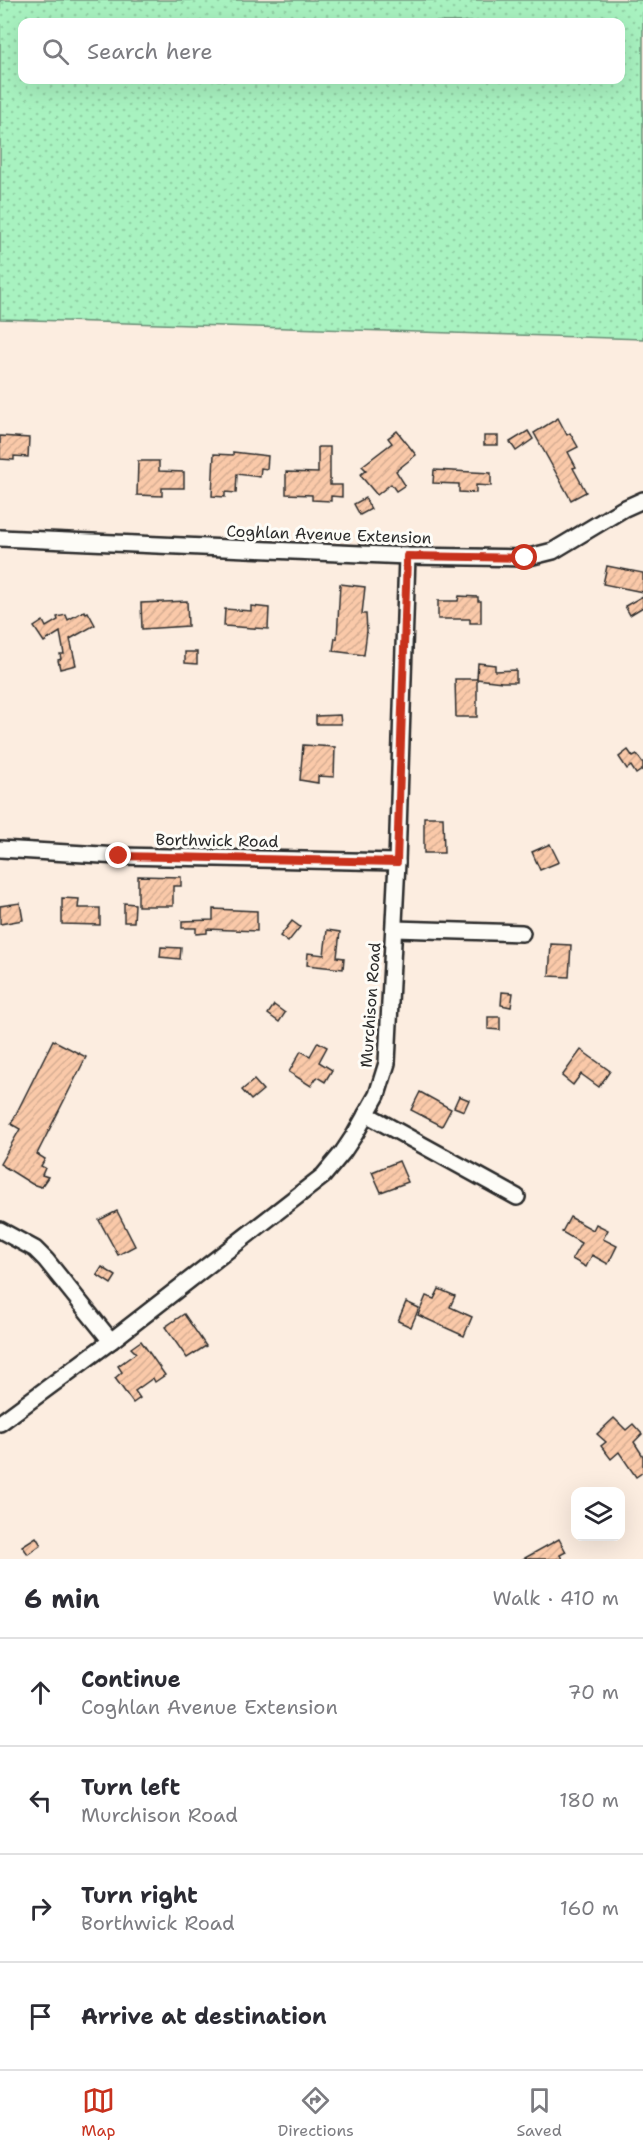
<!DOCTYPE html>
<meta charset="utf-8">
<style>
body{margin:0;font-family:"Shantell Sans",sans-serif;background:#f7f7f7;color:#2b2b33}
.controls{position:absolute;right:18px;bottom:18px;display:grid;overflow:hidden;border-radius:12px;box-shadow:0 6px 24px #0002}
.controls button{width:54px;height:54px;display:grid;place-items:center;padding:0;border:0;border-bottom:2px solid #e1e1e2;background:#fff;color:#2b2b33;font:30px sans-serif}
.stop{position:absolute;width:18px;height:18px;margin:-14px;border:4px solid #c8321e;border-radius:50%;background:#fff}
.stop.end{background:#c8321e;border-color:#fff;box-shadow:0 2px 6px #0008}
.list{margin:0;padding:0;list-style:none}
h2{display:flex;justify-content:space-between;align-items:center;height:78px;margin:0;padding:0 24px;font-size:26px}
h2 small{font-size:20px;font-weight:400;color:#7c7c81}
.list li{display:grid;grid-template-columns:39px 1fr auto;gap:18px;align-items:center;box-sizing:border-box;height:108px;padding:0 24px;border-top:2px solid #e1e1e2}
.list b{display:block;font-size:22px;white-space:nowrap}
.list p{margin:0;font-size:20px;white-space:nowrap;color:#7c7c81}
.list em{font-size:20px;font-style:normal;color:#7c7c81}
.icon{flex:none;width:33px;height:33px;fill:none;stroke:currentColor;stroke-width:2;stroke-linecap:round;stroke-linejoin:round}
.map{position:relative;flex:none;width:643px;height:1559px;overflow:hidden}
.search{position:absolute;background:#fff;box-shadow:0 6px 24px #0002;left:18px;right:18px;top:18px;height:66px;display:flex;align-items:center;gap:15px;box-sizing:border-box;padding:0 21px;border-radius:12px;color:#7c7c81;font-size:22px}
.sheet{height:510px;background:#fff}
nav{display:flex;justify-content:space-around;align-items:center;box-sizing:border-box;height:84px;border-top:2px solid #e1e1e2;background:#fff;font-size:16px;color:#7c7c81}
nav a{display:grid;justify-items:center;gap:3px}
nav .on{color:#c8321e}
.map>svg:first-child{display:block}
.grass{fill:url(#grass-dots);stroke:#6a8e76;stroke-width:1.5;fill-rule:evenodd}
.building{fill:url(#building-hatch);stroke:#2b2b2b;stroke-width:1.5}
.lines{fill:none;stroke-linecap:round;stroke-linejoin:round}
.minor-casing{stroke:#2b2b2b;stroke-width:20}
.minor{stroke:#fdfcf7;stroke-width:15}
.route{stroke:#c8321e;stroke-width:8}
.labels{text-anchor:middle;stroke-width:6;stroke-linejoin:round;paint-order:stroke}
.street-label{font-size:16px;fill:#2b2b2b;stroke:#fdfcf7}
</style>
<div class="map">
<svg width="643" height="1559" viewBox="0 0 643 1559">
<defs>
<pattern id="grass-dots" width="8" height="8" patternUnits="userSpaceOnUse" patternTransform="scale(1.5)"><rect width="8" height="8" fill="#a8f2c0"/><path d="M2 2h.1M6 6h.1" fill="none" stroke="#91d0a5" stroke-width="1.8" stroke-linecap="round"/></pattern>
<pattern id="building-hatch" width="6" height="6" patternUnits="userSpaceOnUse" patternTransform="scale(1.5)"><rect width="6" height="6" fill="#fac9a9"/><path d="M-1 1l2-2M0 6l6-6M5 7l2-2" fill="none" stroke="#d6ad92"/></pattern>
</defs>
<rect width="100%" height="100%" fill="#fcede0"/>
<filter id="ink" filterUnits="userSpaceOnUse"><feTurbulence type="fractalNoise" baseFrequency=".0167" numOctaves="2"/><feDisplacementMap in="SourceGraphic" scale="12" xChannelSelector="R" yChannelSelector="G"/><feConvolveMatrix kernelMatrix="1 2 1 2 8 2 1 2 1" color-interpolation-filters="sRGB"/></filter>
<g filter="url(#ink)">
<path class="grass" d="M 0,0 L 643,0 L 643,339 L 0,319 ZM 22,22 L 620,22 L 620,80 L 22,80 Z"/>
<g class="building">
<polygon points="558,418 567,435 570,433 578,447 568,452 576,467 573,468 586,492 571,500 534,433"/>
<polygon points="397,431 416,455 396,471 405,485 396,491 391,484 377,495 360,475 366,470 362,466 392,443 388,438"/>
<polygon points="528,431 533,439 516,451 510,442"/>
<polygon points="0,436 29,438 28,457 14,456 14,460 0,459"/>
<rect x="484" y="436" width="14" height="9"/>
<polygon points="318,447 330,447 330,485 342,485 342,497 331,496 331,501 312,500 312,495 286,494 286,472 318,473"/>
<polygon points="233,452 268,456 267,469 261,468 260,477 237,474 236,493 225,492 225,497 212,496 214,454 233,455"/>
<polygon points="138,461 159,461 159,471 184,472 184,488 162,488 162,496 137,495"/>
<polygon points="434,470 491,473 491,486 476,485 476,493 459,492 459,484 433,483"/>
<polygon points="365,498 371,509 360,515 354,504"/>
<polygon points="607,566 643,573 643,592 603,584"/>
<polygon points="340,584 365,587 362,614 366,614 367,631 364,655 333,651 335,638 337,639"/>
<polygon points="459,596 478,597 478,601 481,601 481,623 470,623 470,619 438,619 438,601 458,601"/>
<polygon points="643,596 643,607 630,615 625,606"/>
<polygon points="187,601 188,626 142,629 141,603"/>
<polygon points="251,606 269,608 268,629 224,626 225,609 251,611"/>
<polygon points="84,611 86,613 88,612 95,625 70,639 76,665 60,669 58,660 61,659 60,654 64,654 60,632 44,642 34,627 43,621 46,627 58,620 57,617 66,615 68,620"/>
<polygon points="185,652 197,652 197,664 185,663"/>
<polygon points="478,663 495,665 495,671 516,670 516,682 502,682 477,679"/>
<polygon points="455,679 477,679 477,717 456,717"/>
<polygon points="340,715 341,724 316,724 316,716"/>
<polygon points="303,745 335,747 334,777 318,776 318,783 300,780"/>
<polygon points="628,750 633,757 637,755 643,763 643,769 636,774 631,766 627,769 619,757"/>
<polygon points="424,817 443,817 444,853 424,853"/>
<polygon points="550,844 559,862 540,870 532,852"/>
<polygon points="138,876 181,877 181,886 173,886 173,906 138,906"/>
<polygon points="62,898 79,899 78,908 100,908 100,925 62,924"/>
<polygon points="20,903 23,920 0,924 0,906"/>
<polygon points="124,903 135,904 134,922 124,922"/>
<polygon points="213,909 257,911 257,931 207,929 207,933 196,934 196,928 182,928 182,921 213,920"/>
<polygon points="292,921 300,927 288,942 280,936"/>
<polygon points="327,930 340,932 337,957 344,958 343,969 307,965 308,953 324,955"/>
<polygon points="551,944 571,945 569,977 549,976"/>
<polygon points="161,947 181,948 180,959 160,957"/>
<polygon points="502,992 513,993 511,1007 501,1005"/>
<polygon points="274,1005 285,1013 279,1022 268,1014"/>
<polygon points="488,1017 500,1017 500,1030 488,1029"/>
<polygon points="53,1040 86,1057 37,1154 45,1159 41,1166 45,1168 42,1175 48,1177 41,1187 32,1184 0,1164 20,1129 11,1124"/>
<polygon points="318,1042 327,1047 319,1062 332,1070 325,1082 317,1077 311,1086 289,1072 301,1051 310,1056"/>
<polygon points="581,1050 610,1071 599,1087 581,1074 573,1085 562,1076"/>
<polygon points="254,1080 263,1090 251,1100 242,1090"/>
<polygon points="420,1092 451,1109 442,1126 411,1110"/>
<polygon points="459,1096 469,1100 464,1111 454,1107"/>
<polygon points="399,1161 408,1182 381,1192 372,1172"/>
<polygon points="117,1211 135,1246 118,1255 99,1220"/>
<polygon points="570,1217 593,1230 596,1224 608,1230 603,1239 617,1246 608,1264 592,1255 586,1267 572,1259 581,1243 562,1232"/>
<polygon points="102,1267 116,1276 111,1284 97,1275"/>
<polygon points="439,1289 455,1296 450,1307 472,1317 464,1336 418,1315 426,1296 434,1299"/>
<polygon points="406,1302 419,1308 411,1327 398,1321"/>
<polygon points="184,1314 206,1346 187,1358 165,1327"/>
<polygon points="141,1341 165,1375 155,1382 153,1378 135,1391 140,1398 133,1403 115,1378 122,1372 118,1366 136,1353 131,1348"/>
<polygon points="614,1418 626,1430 633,1424 642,1434 634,1442 643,1456 643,1472 636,1477 619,1452 611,1459 601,1446 606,1442 597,1434"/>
<polygon points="36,1537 41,1545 28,1554 22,1546"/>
<polygon points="559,1539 566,1552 560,1555 562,1559 523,1559"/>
</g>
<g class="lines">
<g class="minor-casing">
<g id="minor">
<polyline points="0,538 407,556 525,558 553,551 623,509 643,500"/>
<polyline points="0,849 119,856 397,862"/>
<polyline points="394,929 522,933"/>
<polyline points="366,1114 517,1197"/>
<polyline points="0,1230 35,1249 46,1260 111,1341"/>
<polyline points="0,1423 111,1341 323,1176 343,1152 355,1134 377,1095 387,1063 397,862 407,556"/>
</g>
</g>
<use href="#minor" class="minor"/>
</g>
</g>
<g class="lines" filter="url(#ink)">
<polyline class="route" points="119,856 397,862 407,556 525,558"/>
</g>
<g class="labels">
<g class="street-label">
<text transform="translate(329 534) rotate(2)" y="6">Coghlan Avenue Extension</text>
<text transform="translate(217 840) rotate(1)" y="6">Borthwick Road</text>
<text transform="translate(370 1005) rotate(-86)" y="6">Murchison Road</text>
</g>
</g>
</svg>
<div class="controls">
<button><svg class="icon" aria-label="layers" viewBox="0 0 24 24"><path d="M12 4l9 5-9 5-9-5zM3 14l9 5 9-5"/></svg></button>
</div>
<div class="stop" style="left:525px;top:558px"></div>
<div class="stop end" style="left:119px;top:856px"></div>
<div class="search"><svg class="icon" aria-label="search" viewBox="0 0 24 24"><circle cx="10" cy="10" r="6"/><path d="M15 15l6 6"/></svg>Search here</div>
</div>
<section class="sheet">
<h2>6 min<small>Walk · 410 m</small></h2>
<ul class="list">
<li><svg class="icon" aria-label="ahead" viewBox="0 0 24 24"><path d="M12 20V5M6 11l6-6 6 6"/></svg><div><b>Continue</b><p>Coghlan Avenue Extension</p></div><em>70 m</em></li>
<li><svg class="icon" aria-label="left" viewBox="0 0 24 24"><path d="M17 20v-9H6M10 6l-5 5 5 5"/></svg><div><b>Turn left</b><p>Murchison Road</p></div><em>180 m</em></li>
<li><svg class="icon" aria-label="right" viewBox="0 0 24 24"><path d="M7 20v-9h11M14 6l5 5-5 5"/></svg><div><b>Turn right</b><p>Borthwick Road</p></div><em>160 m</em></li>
<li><svg class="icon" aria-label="arrive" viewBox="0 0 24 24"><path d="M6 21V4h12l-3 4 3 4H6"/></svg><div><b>Arrive at destination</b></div></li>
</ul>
</section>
<nav>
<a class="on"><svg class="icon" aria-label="map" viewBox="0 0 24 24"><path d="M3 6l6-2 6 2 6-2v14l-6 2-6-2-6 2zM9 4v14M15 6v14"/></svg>Map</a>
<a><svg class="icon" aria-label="directions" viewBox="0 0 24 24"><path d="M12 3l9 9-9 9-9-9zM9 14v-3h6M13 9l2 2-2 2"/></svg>Directions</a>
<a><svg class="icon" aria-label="saved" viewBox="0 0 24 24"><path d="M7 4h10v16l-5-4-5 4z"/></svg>Saved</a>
</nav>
